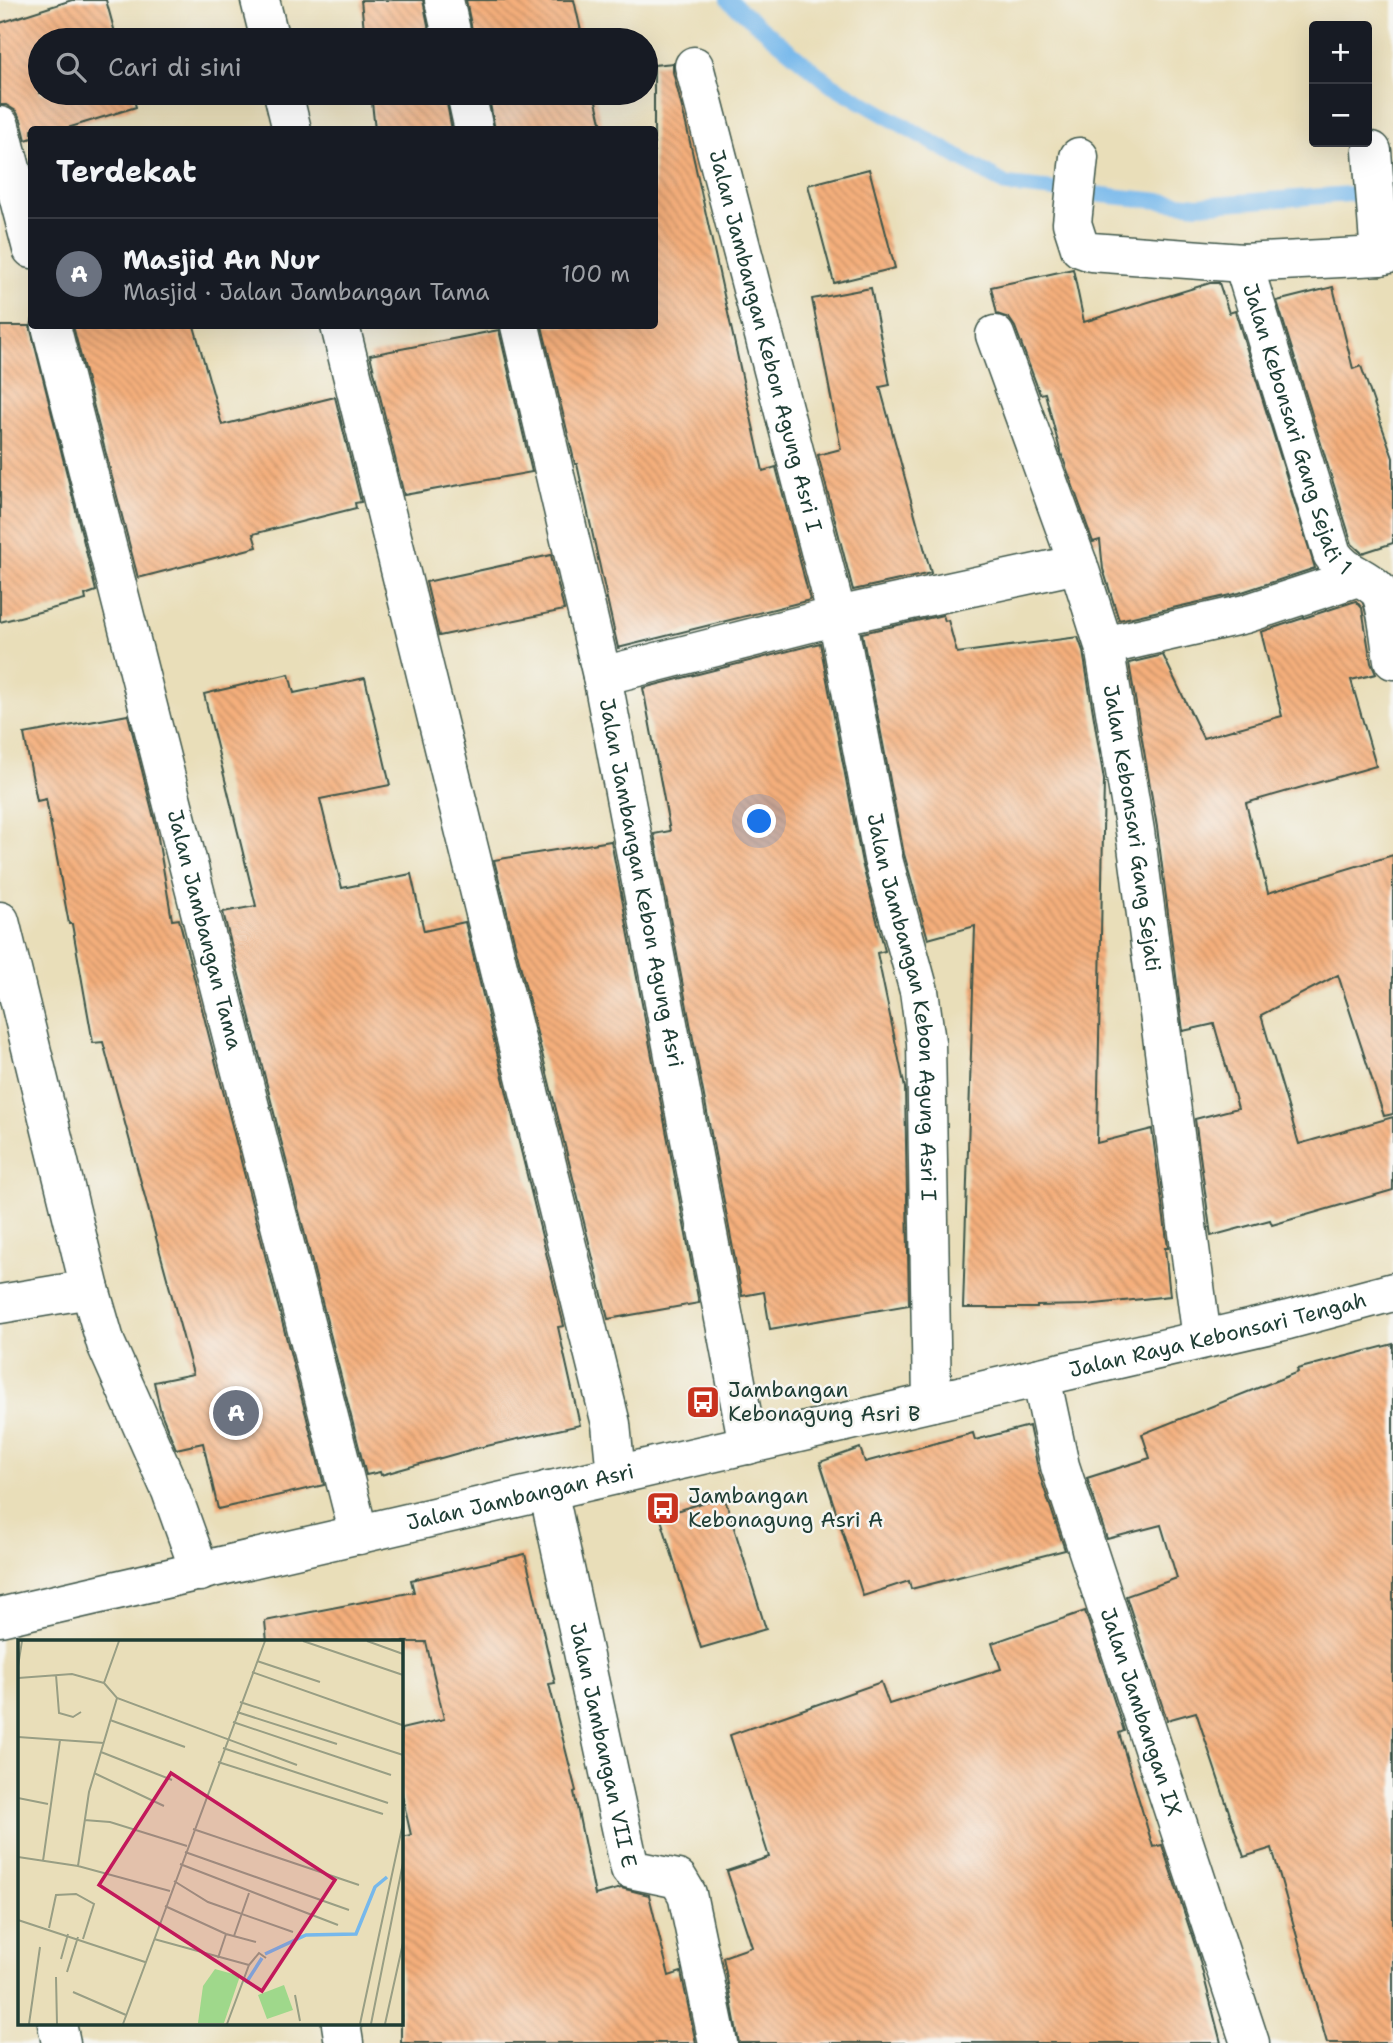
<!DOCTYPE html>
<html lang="id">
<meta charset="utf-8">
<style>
body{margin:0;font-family:"Shantell Sans",sans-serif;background:#242831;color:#f1f3f6}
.controls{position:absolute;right:21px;top:21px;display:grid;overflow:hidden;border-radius:7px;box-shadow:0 7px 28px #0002}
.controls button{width:63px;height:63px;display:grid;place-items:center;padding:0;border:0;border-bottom:2px solid #363941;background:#171b24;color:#f1f3f6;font:35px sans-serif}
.you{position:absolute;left:760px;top:822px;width:24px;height:24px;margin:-18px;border:5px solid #fff;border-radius:50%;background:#1a73e8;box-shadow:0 0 0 10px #1a73e833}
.badge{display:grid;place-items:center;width:46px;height:46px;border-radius:50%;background:#c8321e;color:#fff;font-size:23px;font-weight:700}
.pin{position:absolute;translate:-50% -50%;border:4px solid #fff;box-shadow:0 2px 7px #0006}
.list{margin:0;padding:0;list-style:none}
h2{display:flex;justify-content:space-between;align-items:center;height:91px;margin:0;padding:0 28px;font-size:30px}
h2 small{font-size:23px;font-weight:400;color:#9ea1a6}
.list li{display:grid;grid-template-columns:46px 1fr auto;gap:21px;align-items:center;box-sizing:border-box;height:112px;padding:0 28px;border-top:2px solid #363941}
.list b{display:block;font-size:26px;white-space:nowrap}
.list p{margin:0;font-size:23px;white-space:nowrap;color:#9ea1a6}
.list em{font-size:23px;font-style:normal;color:#9ea1a6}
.icon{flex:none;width:38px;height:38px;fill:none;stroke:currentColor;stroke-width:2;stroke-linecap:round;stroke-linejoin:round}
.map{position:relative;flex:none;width:1393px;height:2043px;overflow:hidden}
.search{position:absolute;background:#171b24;box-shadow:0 7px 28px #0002;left:28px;top:28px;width:630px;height:77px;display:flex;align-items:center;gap:18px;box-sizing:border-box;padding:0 24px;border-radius:38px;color:#9ea1a6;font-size:26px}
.panel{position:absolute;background:#171b24;box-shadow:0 7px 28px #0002;left:28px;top:126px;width:630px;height:203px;border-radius:7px}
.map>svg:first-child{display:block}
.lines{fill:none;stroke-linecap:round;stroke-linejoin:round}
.stream{stroke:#76b8eb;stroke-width:16}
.building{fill:url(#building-back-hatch)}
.minor-casing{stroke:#3d5548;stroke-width:41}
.minor{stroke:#fff;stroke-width:38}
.labels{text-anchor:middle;stroke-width:5;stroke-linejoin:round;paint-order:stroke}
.street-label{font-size:21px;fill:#1f3d34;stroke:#f6f6f2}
.poi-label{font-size:21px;fill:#1f3d34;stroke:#f6f6f2;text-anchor:start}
.inset-river{fill:none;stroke:#76b8eb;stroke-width:3.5}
.inset-road{fill:none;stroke:#989e84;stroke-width:2}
.view{fill:#c2185b;fill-opacity:0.15;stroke:#c2185b;stroke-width:3.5}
.inset-edge{fill:none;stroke:#1f3d34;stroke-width:3.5}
</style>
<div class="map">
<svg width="1393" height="2043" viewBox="0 0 1393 2043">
<defs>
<pattern id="building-back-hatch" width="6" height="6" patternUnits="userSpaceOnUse" patternTransform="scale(1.75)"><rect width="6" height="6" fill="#f5af7c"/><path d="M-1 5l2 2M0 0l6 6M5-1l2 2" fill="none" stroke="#c69066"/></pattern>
</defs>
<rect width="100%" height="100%" fill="#f6f6f2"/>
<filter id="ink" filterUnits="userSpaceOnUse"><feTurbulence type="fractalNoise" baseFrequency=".0143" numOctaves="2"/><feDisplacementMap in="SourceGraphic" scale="14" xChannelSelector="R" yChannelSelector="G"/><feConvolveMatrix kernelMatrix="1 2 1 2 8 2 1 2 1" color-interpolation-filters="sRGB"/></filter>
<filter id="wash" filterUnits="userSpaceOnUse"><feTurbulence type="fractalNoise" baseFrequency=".00686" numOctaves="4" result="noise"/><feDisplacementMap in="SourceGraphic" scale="28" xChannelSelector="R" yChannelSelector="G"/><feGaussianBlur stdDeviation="1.57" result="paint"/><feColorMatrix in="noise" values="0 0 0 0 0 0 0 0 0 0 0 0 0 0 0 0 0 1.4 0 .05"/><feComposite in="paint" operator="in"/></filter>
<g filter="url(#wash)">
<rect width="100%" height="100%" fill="#e9deb9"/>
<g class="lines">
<polyline class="stream" points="728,0 829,83 1007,185 1198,205 1377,192"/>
</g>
<g id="blocks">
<g class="building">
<polygon points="72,0 106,0 117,40 40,40 40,93 132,93 136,107 61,130 32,130 32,138 26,140 21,120 16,111 6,105 0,105 0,23"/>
<polygon points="361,0 423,0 431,40 365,40"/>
<polygon points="466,0 574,0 583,40 474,40"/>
<polygon points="673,63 673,72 686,124 763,471 776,467 810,600 618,648 577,464 575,464 542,326 654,326 654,65"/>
<polygon points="371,93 445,93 452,130 375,130"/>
<polygon points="488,93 594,93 603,130 495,130"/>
<polygon points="869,169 895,268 834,283 808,185"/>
<polygon points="1073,269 1084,322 1210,283 1219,283 1229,313 1235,311 1315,568 1239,593 1119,620 1103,569 1100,540 1093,542 1060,450 1045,393 1040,394 1015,327 1009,318 997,314 991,287"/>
<polygon points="1333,287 1353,369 1361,366 1393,458 1393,543 1362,553 1352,544 1277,301"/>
<polygon points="871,288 890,385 880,387 931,573 853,590 818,455 841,449 812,299"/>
<polygon points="0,326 30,326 96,591 85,595 86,600 0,622"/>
<polygon points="73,326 194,326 222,425 335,397 361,502 355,503 356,508 253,534 257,547 138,578"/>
<polygon points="499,330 532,472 404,495 370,355"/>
<polygon points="551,555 564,610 439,636 426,582"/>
<polygon points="1356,601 1362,608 1371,663 1376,674 1351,680 1376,766 1246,803 1268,893 1393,855 1393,1114 1384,1116 1338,975 1261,1015 1299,1144 1393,1117 1393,1190 1272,1225 1270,1220 1211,1236 1195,1119 1238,1108 1214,1024 1183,1031 1157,827 1129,663 1163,655 1203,738 1282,716 1261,632"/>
<polygon points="943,615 945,621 948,620 957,653 1078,637 1083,651 1104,780 1097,1143 1152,1129 1168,1248 1165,1248 1170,1296 1086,1305 1037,1306 1037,1308 963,1308 975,926 928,939 904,854 862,633"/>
<polygon points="820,643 862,863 885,951 877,953 905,1088 909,1305 770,1329 764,1292 742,1296 654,834 670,831 643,688"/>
<polygon points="289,674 294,693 365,678 390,785 320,799 342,888 411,874 424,931 465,922 564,1326 558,1327 580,1425 473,1449 381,1475 380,1472 366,1475 223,912 256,906 204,694"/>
<polygon points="128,715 156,826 172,920 179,919 324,1485 218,1509 203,1443 176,1449 161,1413 154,1382 193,1374 103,1042 93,1043 72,924 69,924 46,799 37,801 24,734"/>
<polygon points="611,841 699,1303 608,1319 494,860"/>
<polygon points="1393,1344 1393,2043 1327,2043 1272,1848 1244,1857 1196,1712 1167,1720 1126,1596 1177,1578 1161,1525 1107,1539 1087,1478 1150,1458 1142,1434 1298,1372 1297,1369"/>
<polygon points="1029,1426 1039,1473 1065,1550 911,1589 909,1581 863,1596 820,1462 860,1448 865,1462 973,1433 975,1440"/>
<polygon points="724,1496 766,1629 701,1648 660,1516"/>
<polygon points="525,1554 555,1683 549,1684 576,1791 574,1792 595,1895 621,1888 649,1895 669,1976 681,1972 696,2043 401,2043 401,1837 411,1835 401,1791 401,1729 444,1719 426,1642 267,1642 265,1621 414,1592 411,1580"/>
<polygon points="1085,1611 1124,1731 1119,1733 1153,1847 1162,1845 1198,1954 1221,2043 739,2043 723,1957 752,1947 727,1871 769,1857 730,1735 881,1682 889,1704 1001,1669 992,1643"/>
</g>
</g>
</g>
<g filter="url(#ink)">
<use href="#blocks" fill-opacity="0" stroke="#3d5548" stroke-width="2"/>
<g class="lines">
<g class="minor-casing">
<g id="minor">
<polyline points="260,0 270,40"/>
<polyline points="444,0 453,40"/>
<path id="s1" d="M 694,66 L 837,616 L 883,859 L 919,991 L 926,1042 L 932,1402"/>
<polyline points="283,93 292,130"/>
<polyline points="466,93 474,130"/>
<polyline points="0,126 32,249"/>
<polyline points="1372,151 1380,256"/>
<polyline points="1079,157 1072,223 1080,248 1091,252 1243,263 1380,256 1393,253"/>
<path id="s2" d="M 1243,263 L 1332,554 C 1345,573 1360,574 1376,588 C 1387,598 1390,644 1393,660"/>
<path id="s3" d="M 51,326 L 359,1535"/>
<polyline points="340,326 611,1424 616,1475"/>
<path id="s4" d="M 520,326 L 602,676 L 748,1445"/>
<path id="s5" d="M 995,335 L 1078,564 L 1104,646 L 1135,831 L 1202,1339"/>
<polyline points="1104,646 1245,614 1358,577"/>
<polyline points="602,676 837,616 1078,564"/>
<polyline points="0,921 90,1289 106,1344 171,1491 200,1572"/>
<polyline points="0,1304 90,1289"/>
<path id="s6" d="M 1041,1377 L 1060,1466 L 1250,2043"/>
<path id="s7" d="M 548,1490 L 630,1869 L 678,1879 L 687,1894 L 718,2043"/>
<path id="s8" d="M 0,1617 L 1288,1320 L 1393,1292"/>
<polyline points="57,2024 61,2043"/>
<polyline points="341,2024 344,2043"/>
</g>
</g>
<use href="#minor" class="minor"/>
</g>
</g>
<defs>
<g id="bus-square" transform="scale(1.75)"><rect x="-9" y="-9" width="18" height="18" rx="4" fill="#c8321e" stroke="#f6f6f2"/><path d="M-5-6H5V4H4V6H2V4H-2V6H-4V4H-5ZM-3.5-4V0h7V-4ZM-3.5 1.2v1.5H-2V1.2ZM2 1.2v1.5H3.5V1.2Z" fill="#fff"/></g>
</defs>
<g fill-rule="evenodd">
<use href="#bus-square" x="703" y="1402"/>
<use href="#bus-square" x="663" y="1508"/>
</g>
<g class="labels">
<g class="street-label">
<text dy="7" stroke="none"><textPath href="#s1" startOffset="284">Jalan Jambangan Kebon Agung Asri I</textPath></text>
<text dy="7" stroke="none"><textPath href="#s2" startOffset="175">Jalan Kebonsari Gang Sejati 1</textPath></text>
<text dy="7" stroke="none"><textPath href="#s5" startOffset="514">Jalan Kebonsari Gang Sejati</textPath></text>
<text dy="7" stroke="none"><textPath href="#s4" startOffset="570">Jalan Jambangan Kebon Agung Asri</textPath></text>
<text dy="7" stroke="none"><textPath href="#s3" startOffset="623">Jalan Jambangan Tama</textPath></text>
<text dy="7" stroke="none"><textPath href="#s1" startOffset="966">Jalan Jambangan Kebon Agung Asri I</textPath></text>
<text dy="7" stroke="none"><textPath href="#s8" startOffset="1250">Jalan Raya Kebonsari Tengah</textPath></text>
<text dy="7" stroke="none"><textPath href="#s8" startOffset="534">Jalan Jambangan Asri</textPath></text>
<text dy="7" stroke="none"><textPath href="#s6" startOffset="350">Jalan Jambangan IX</textPath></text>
<text dy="7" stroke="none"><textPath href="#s7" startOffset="261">Jalan Jambangan VII E</textPath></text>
</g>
<g class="poi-label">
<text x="728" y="1397">Jambangan<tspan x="728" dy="24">Kebonagung Asri B</tspan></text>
<text x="688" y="1503">Jambangan<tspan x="688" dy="24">Kebonagung Asri A</tspan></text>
</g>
</g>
<g transform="translate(18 1640)">
<rect width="385" height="385" fill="#e9deb9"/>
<path d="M 197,329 L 222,336 L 206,383 L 180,383 L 185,346 Z" fill="#9fd88b"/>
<path d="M 266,345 L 275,370 L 249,379 L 240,355 Z" fill="#9fd88b"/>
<path class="inset-river" d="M 247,314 L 288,295 L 338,294 L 357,247 L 369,237M 228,343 L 244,318"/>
<path class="inset-road" d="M 285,1 L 385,35M 349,1 L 385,14M 239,21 L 302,42M 0,26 L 4,1M 234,32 L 384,85M 38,35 L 41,73 L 55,77 L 63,72M 0,38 L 54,34 L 86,43M 86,43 L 99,58 L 279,125M 86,43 L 101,1M 222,62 L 385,115M 219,72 L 319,104M 92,80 L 167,107M 215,82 L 373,135M 0,97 L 86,103M 205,108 L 370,163M 83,112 L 154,140M 200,122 L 365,174M 76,133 L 146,166M 0,158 L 30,164M 66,180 L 92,182 L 169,206M 175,189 L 341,245M 167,212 L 331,270M 0,217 L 60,226 L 152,251M 25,221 L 42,100M 162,224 L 320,285M 60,226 L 71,152 L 99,58M 156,241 L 190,262 L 275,292M 147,266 L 208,294 L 238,302M 0,280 L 127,322M 31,288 L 38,255 L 58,254 L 76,264 L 65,299M 216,296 L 231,253M 136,299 L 231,325M 200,318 L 208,294M 43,319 L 50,294M 49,332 L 60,297M 38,337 L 39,384M 55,352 L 108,375M 277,355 L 282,381M 11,384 L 22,307M 105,384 L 247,1M 209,384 L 231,325 L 241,313 L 248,318M 342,384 L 385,183M 353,384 L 385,223M 367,384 L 385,303"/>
<path class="view" d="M 153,133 L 317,240 L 244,351 L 81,245 Z"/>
<rect width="385" height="385" class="inset-edge"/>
</g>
</svg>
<div class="controls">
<button>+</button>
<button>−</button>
</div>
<div class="you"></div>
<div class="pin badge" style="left:236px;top:1413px;background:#6b7280">A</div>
<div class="search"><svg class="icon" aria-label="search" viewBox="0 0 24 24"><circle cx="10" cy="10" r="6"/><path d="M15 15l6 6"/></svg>Cari di sini</div>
<section class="panel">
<h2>Terdekat<small></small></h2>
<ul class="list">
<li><span class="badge" style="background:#6b7280">A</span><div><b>Masjid An Nur</b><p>Masjid · Jalan Jambangan Tama</p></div><em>100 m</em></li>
</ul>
</section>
</div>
